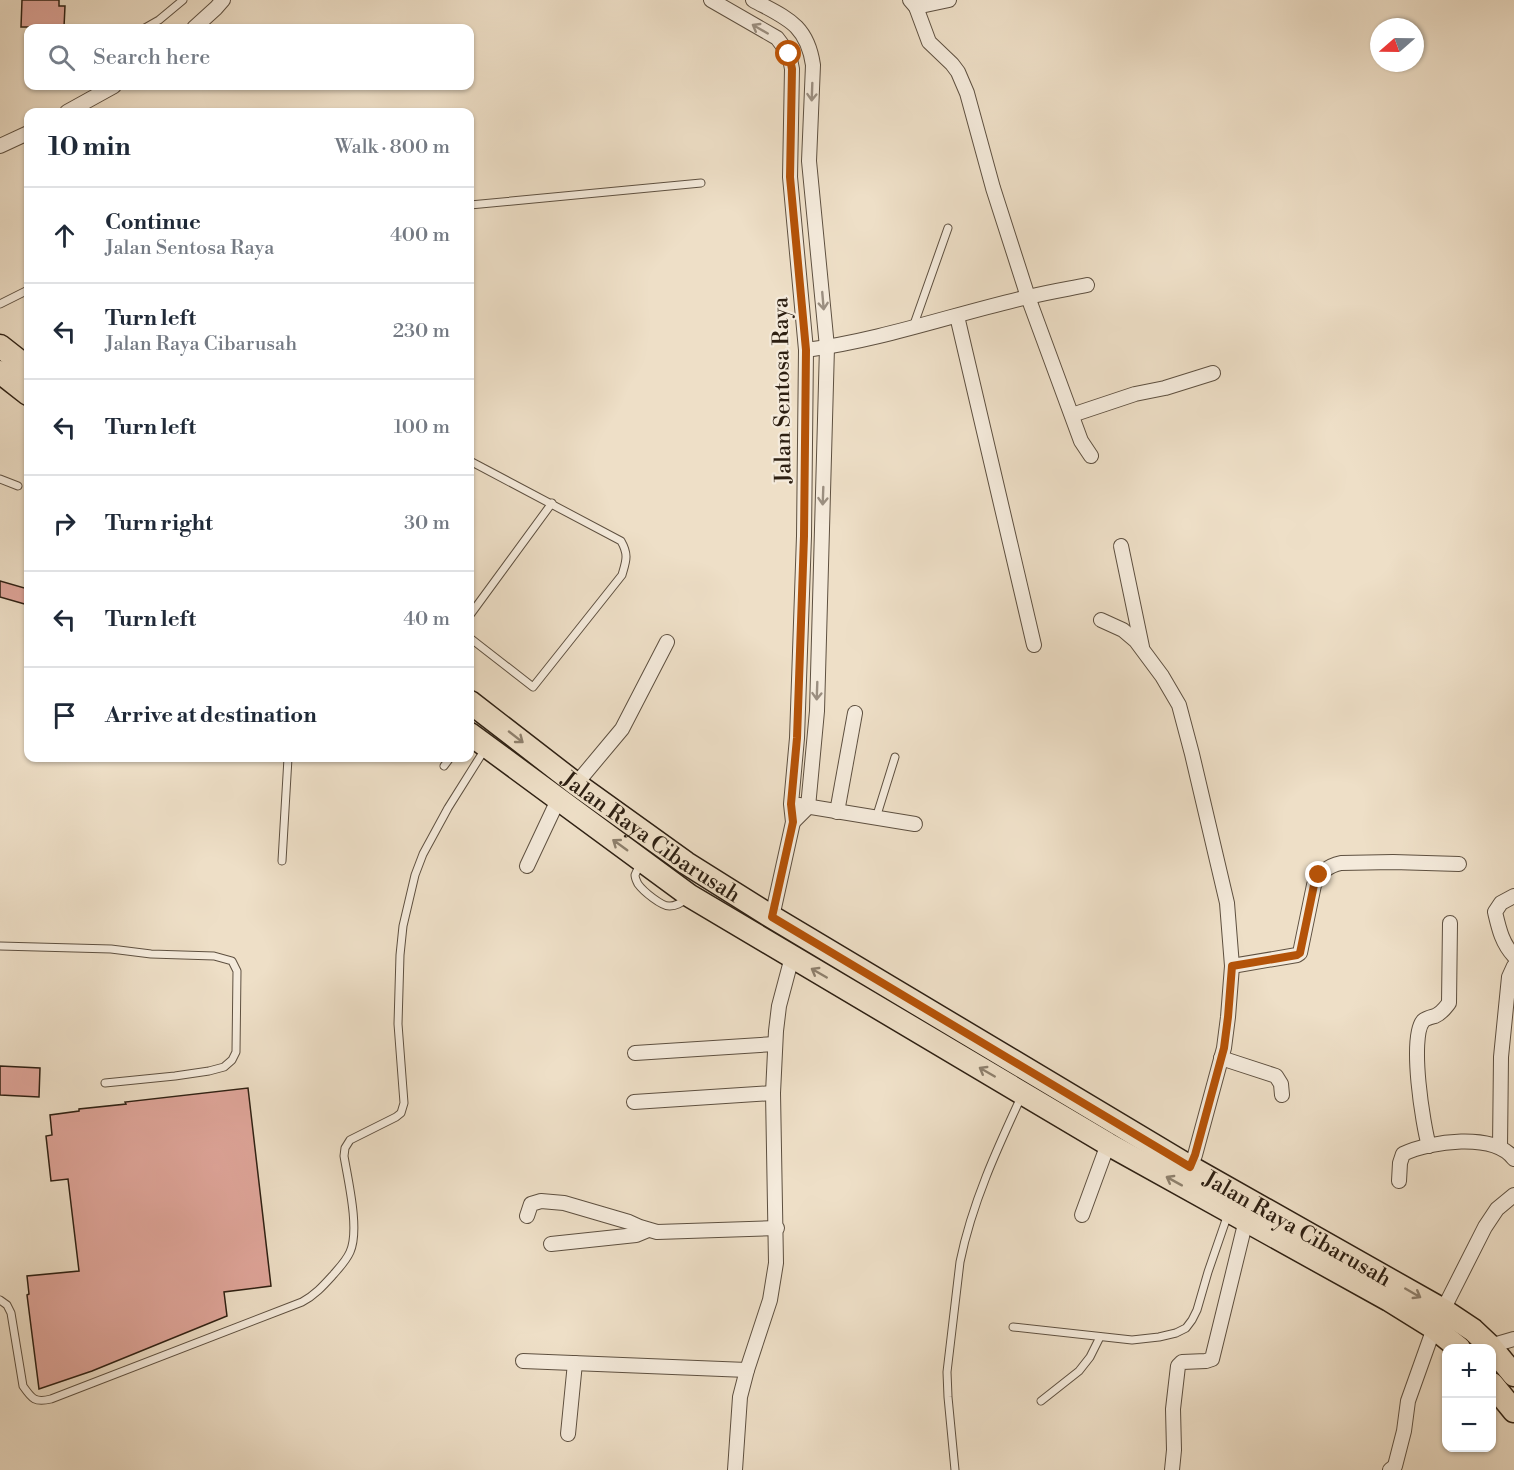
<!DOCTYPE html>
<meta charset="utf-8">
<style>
body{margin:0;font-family:"Libre Bodoni",serif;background:#f6f6f7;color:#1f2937}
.controls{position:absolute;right:18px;bottom:18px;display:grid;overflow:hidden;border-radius:12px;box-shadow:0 2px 4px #0004}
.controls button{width:54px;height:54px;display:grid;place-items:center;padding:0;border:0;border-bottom:2px solid #e0e1e3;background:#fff;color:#1f2937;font:30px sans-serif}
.compass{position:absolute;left:1370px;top:18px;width:54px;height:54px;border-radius:50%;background:#fff;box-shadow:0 2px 4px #0004;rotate:250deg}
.stop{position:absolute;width:18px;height:18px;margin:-14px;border:4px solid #b45309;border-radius:50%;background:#fff}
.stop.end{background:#b45309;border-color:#fff;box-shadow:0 2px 6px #0008}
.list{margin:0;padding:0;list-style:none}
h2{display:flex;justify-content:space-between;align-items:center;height:78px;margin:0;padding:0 24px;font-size:26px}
h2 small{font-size:20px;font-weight:400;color:#747a83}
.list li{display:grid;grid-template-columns:39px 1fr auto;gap:18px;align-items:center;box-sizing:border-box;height:96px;padding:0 24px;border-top:2px solid #e0e1e3}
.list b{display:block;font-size:22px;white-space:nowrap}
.list p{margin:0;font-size:20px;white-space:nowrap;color:#747a83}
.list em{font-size:20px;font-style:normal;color:#747a83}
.icon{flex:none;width:33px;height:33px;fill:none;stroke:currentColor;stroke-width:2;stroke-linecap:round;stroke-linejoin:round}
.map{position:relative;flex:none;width:1514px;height:1470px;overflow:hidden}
.search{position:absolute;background:#fff;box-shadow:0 2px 4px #0004;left:24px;top:24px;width:450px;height:66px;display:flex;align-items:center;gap:15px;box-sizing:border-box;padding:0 21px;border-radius:12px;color:#747a83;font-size:22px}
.panel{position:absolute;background:#fff;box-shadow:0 2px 4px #0004;left:24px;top:108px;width:450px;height:654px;border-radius:12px}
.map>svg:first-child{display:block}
.building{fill:#e0a69b;stroke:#2e2013;stroke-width:1.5}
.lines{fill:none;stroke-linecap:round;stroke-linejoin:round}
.service-casing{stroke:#5e5040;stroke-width:9}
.minor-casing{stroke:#5e5040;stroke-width:16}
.primary-casing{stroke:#2e2013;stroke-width:25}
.service{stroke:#f4eadb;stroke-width:7}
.minor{stroke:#f4eadb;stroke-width:14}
.primary{stroke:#eedfc7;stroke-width:22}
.oneway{stroke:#9b8f81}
.oneway2{stroke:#8e806d}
.route{stroke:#b45309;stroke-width:8}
.labels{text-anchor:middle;stroke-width:4.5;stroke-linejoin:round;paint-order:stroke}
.street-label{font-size:22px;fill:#2e2013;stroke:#f4eadb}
</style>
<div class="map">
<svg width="1514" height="1470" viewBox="0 0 1514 1470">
<rect width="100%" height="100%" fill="#eedfc7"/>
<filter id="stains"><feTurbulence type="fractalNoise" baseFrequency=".00333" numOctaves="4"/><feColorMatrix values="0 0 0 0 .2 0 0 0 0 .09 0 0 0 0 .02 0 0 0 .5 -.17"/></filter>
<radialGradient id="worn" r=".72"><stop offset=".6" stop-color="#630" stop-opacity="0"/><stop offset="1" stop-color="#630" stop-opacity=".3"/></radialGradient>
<g class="building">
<polygon points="22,0 59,0 59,6 65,6 64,27 21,27"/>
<polygon points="0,581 28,589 28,605 0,597"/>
<polygon points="0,1066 40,1068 39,1097 0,1095"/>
<polygon points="248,1088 271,1286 224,1292 227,1316 92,1371 39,1389 27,1295 29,1294 27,1276 79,1271 68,1179 51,1181 46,1136 52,1135 50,1115 79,1111 79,1109 126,1104 125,1102"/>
</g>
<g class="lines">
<g class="service-casing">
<g id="service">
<polyline points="145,28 159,20 183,0"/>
<polyline points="470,205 701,183"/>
<polyline points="0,304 28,290"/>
<polyline points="913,327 948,228"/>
<path d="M 470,461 L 621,541 C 629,555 626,561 622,575 L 533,687 L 470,638"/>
<polyline points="0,479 18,486"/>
<polyline points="470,615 552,503"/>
<polyline points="444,766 450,758"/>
<polyline points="876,818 895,757"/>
<polyline points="282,861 288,758"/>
<path d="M 640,864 L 635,875 C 635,877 637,882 638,884 C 643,891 662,907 670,906 C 677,906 682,902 688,898"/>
<polyline points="0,946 111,949 151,954 214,956 232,961 237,971 236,1052 232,1060 224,1067 209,1071 175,1076 105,1083"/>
<path d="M 0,1300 L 7,1305 L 11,1313 L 23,1386 C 32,1399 35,1403 51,1399 L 302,1302 C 315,1295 323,1286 333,1275 C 339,1268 346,1261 350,1252 C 360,1230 348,1180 344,1156 L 345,1148 L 350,1140 L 396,1117 L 401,1113 L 404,1103 L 398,1024 L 400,955 L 403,926 L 415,875 L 423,854 L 448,808 L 485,749"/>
<polyline points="1013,1327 1132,1340 1159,1337 1176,1333 1186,1328 1192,1320 1197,1310 1208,1272 1228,1214"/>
<polyline points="1041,1401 1079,1371 1090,1357 1100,1337"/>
<path d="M 955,1470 L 948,1397 L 947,1372 L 960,1262 C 972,1203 997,1149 1022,1095"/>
</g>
</g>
<g class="minor-casing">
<g id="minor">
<polyline points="711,0 777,38 789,54 792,69 790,177 806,350 804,536 797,738 791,804 793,822 772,917"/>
<path d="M 753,0 C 786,18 807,24 813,65 L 809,161 L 827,347 L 817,711 L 808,807 L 793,822"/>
<polyline points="910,0 916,7 929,42 952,64 958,72 967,93 993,188 1028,297 1081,441 1091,456"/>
<polyline points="916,7 949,0"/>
<polyline points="194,28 216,8 223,0"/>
<polyline points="67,112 114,86"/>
<polyline points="0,146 28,133"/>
<polyline points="957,316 1034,645"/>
<path d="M 806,350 C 882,340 954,314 1028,297 C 1048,292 1067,289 1087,285"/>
<polyline points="1072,415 1135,394 1165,388 1213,373"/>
<polyline points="1121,546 1142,647"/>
<polyline points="1101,620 1123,630 1136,641 1162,676 1179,705 1192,754 1227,903 1232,966 1228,1017 1224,1048 1195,1155 1190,1167"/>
<polyline points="576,784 622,729 667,642"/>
<polyline points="799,805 915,824"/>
<polyline points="837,812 855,713"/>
<polyline points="527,866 558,800"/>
<path d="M 1514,896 L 1501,903 L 1495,912 C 1499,929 1502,943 1514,956"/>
<path d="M 1232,966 L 1297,955 L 1300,953 L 1314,885 C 1320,873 1327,866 1341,863 L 1393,862 L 1459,864"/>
<polyline points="635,1053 775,1044"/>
<polyline points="1221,1058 1276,1076 1281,1084 1282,1095"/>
<polyline points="634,1102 773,1093"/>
<path d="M 1429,1146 C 1423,1126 1409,1038 1423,1021 C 1426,1018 1431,1017 1435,1016 C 1442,1013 1445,1008 1449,1003 L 1450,923"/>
<polyline points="1500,1147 1501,1057 1509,977 1514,966"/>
<path d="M 1399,1181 L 1400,1163 L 1403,1154 C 1430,1141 1494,1132 1514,1159"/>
<polyline points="1082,1215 1108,1144"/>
<polyline points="527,1216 531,1204 541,1201 564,1203 629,1222 640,1227 657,1232 777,1228"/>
<polyline points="551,1244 636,1235 648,1230"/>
<polyline points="1443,1310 1485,1227 1497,1209 1514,1195"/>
<polyline points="1490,1346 1514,1339"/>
<polyline points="523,1361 747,1370"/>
<polyline points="568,1434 575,1363"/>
<polyline points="735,1470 740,1397 747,1370 770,1300 776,1263 773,1093 776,1031 779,1006 792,957"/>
<polyline points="1172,1470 1174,1450 1173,1409 1178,1366 1182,1362 1206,1361 1212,1359 1246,1220"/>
<polyline points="1390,1470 1395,1466 1404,1431 1408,1401 1434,1328"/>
</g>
</g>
<g class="primary-casing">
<g id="primary">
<polyline points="0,346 28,368"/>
<polyline points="0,372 28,394"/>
<path id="s1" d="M 470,702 L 576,784 L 686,863 L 772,917 L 1190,1167 L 1443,1310 L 1473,1330 L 1490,1346 L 1514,1375"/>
<polyline points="470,734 690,896 1108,1144 1389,1300 1434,1328 1459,1348"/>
<polyline points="1492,1384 1514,1411"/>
</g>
</g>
<use href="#service" class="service"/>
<use href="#minor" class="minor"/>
<use href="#primary" class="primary"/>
</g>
<defs><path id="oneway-shaft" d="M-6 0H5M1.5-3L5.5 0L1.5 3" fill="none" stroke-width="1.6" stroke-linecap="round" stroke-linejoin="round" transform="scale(1.5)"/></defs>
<g class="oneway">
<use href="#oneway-shaft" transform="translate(760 29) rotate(-150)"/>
<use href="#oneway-shaft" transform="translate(812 92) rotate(92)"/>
<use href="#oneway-shaft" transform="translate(823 301) rotate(85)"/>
<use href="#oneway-shaft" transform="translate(823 496) rotate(92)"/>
<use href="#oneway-shaft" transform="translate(817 691) rotate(92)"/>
</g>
<g class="oneway2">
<use href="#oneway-shaft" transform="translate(516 737) rotate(38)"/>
<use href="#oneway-shaft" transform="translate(620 845) rotate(-144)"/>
<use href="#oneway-shaft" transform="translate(819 973) rotate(-150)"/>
<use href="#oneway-shaft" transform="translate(987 1072) rotate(-150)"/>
<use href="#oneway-shaft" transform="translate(1174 1181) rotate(-151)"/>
<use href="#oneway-shaft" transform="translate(1413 1293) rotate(30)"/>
</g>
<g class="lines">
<polyline class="route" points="789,54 792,69 790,177 806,350 804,536 797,738 791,804 793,822 772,917 1190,1167 1195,1155 1224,1048 1228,1017 1232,966 1297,955 1300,953 1314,885 1319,875"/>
</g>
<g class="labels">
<g class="street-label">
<text transform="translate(781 390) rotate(-91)" y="8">Jalan Sentosa Raya</text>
<text dy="8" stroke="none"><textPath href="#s1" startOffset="226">Jalan Raya Cibarusah</textPath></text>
<text dy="8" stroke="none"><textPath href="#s1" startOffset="982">Jalan Raya Cibarusah</textPath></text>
</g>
</g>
<rect width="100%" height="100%" filter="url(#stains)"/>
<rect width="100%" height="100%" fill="url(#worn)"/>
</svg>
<div class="controls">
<button>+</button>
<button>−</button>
</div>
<svg class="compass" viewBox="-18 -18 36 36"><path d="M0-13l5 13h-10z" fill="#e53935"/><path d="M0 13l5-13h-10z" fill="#747a83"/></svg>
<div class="stop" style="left:789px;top:54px"></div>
<div class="stop end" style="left:1319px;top:875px"></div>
<div class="search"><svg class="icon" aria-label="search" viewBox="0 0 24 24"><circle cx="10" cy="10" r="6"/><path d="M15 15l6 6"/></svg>Search here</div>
<section class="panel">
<h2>10 min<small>Walk · 800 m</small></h2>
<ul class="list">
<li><svg class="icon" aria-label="ahead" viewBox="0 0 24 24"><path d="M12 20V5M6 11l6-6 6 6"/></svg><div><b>Continue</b><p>Jalan Sentosa Raya</p></div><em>400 m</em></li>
<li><svg class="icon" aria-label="left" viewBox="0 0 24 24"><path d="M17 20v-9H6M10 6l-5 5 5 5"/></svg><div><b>Turn left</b><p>Jalan Raya Cibarusah</p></div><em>230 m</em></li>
<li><svg class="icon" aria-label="left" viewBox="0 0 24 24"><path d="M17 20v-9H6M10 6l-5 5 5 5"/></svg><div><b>Turn left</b></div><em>100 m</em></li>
<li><svg class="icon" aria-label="right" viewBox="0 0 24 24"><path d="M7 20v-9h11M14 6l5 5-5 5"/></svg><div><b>Turn right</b></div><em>30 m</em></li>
<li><svg class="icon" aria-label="left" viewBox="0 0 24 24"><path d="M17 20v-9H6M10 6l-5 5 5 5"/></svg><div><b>Turn left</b></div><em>40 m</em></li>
<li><svg class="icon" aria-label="arrive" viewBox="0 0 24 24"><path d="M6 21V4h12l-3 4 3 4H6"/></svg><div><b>Arrive at destination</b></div></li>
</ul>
</section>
</div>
